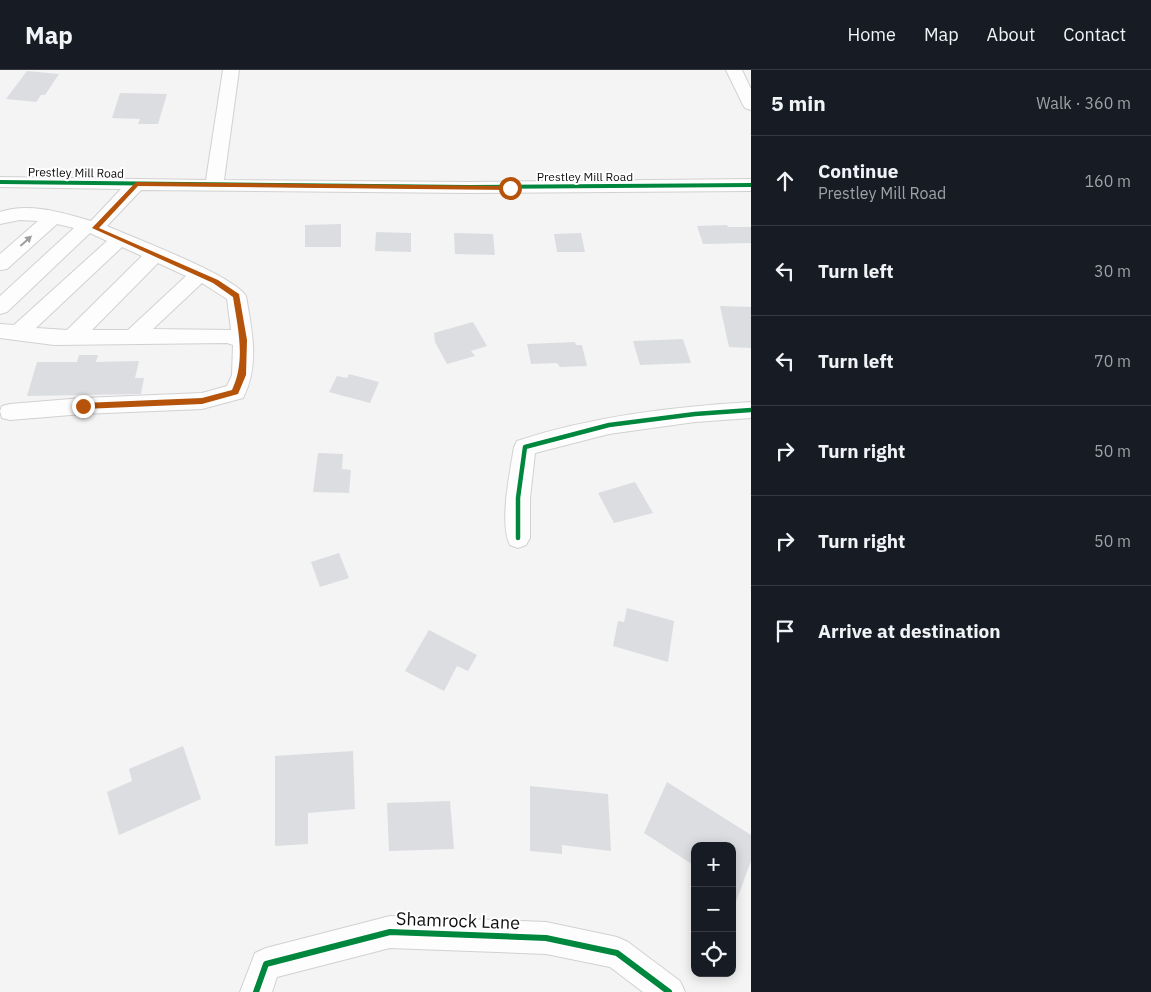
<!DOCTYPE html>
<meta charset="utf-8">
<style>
body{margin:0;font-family:"IBM Plex Sans",sans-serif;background:#242831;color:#f1f3f6}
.controls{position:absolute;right:15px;bottom:15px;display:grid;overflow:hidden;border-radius:10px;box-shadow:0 2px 12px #0003}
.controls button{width:45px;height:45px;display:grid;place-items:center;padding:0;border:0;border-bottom:1px solid #363941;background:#171b24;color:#f1f3f6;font:25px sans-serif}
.stop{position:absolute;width:15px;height:15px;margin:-11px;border:4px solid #b45309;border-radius:50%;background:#fff}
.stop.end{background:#b45309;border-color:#fff;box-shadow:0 1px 5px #0008}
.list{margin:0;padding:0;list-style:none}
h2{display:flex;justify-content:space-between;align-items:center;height:65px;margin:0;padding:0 20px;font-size:21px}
h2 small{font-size:16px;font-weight:400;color:#9ea1a6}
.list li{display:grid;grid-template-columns:32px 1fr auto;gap:15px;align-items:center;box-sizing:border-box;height:90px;padding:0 20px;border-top:1px solid #363941}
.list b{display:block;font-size:19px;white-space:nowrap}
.list p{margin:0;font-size:16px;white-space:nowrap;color:#9ea1a6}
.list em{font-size:16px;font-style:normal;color:#9ea1a6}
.icon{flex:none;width:28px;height:28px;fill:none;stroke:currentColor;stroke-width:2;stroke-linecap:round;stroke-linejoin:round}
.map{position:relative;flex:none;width:751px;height:922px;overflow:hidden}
header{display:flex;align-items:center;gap:30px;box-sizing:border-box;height:70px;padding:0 25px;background:#171b24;border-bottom:1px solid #363941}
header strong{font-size:24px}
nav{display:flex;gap:28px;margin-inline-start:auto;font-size:18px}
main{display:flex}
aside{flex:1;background:#171b24}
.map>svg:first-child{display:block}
.building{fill:#dbdde0}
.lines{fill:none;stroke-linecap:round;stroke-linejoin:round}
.minor-casing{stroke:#d1d1d1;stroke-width:2}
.minor{fill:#fdfdfd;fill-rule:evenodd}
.cycleway-far2-casing{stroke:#fff;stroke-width:6}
.cycleway-far1-casing{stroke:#fff;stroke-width:8}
.cycleway-casing{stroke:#fff;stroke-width:9}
.cycleway-far2{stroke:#00873e;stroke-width:4}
.cycleway-far1{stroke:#00873e;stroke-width:4.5}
.cycleway{stroke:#00873e;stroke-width:6}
.oneway{fill:#9e9e9e}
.route{fill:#b45309}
.labels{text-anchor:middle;stroke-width:4;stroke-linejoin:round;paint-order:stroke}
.far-street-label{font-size:12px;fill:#0f0f10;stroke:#fff}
.near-street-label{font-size:18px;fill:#0f0f10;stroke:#fff}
</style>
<header>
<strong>Map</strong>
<nav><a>Home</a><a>Map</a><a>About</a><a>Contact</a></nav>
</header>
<main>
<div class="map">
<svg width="751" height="922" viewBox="0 0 751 922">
<rect width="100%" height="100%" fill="#f4f4f4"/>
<g class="building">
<polygon points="27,1 59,4 45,25 41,25 36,32 6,29"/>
<polygon points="120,23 167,24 158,54 138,54 140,49 112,48"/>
<polygon points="341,154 341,177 305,177 305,155"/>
<polygon points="727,155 728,157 751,157 751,173 703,174 697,156"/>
<polygon points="376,162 411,163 411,182 375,181"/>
<polygon points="454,163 493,164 495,185 455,184"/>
<polygon points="581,163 585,182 557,182 554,164"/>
<polygon points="720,236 751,237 751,278 729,277"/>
<polygon points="473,252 487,276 471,281 475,286 447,294 435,272 434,263"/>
<polygon points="683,269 691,293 640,295 633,271"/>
<polygon points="575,272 576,275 582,275 587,296 560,297 557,293 531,294 527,274"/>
<polygon points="79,285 98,285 96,292 139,291 135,308 144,308 141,324 27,326 37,292 77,292"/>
<polygon points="349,304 379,312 370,333 329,322 337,306 347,308"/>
<polygon points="318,383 343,384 342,399 351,400 349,423 313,422"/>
<polygon points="635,412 653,443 614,453 598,423"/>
<polygon points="339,483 349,508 320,517 311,492"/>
<polygon points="627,538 674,551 668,592 613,576 618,551 624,552"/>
<polygon points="429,560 477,585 468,601 457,596 444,621 405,601"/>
<polygon points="183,676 201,729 119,765 107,722 132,711 129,699"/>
<polygon points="353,681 355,739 308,743 308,774 275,776 275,686"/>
<polygon points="667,712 751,765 751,791 734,837 732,776 695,776 695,796 644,763"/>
<polygon points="530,716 608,724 611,781 562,775 562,784 530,781"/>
<polygon points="450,731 454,779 389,781 387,733"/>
</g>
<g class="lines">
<g class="minor-casing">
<g id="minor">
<path d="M 223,0 L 239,0 L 224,110 L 469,112 L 751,109 L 751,121 L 469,123 L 141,120 L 107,156 C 134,168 233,205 246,226 C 252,261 260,295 243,328 L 202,339 L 83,344 L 10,350 L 2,348 L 0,341 L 2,336 L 10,334 L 83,328 L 202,323 L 227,316 L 232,305 L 233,275 L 227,273 L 54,275 L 0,268 L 0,254 L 14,255 L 107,171 L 90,163 L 7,242 L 0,244 L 0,226 L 74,158 L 57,154 L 7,199 L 0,200 L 0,184 L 38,151 L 20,150 L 0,154 L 0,142 C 29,132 63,143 91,151 L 121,119 L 0,117 L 0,107 L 206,110 ZM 122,177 L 142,186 L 67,260 L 36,258 ZM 158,193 L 186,206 L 128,260 L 92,260 ZM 202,213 L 227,229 L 231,260 L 153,259 Z"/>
<polygon points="726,0 742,0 751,19 751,40 745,38 743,35"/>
<path d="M 751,332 L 751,348 L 695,352 L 609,364 L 535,383 L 530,428 L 530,468 L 526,475 L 518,478 L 510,475 C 499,453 510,402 514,377 L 517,371 C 593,346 672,337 751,332 Z"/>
<polygon points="390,846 546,852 617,867 628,872 680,911 685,922 643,922 610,897 546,884 390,878 277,907 272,922 240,922 255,883 266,878"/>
</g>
</g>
<use href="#minor" class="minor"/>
<g class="cycleway-far2-casing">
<polyline id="cycleway-far2" points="0,112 469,117 751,115"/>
</g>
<g class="cycleway-far1-casing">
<polyline id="cycleway-far1" points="518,468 518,428 525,377 609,355 695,344 751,340"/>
</g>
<g class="cycleway-casing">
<polyline id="cycleway" points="256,922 266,894 390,862 546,868 617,883 669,922"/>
</g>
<use href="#cycleway-far2" class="cycleway-far2"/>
<use href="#cycleway-far1" class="cycleway-far1"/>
<use href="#cycleway" class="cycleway"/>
</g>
<defs><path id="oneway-solid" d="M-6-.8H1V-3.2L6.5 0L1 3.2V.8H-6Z" transform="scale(1.25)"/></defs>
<use class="oneway" href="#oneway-solid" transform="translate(26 171) rotate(-42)"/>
<path class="route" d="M 136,112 L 510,116 L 513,118 L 510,120 L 138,116 L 99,158 L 218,210 L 239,224 L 247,270 L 246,305 L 238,324 L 202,334 L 83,339 L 79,336 L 83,333 L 202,328 L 232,320 C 246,290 238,259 233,227 L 213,213 L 92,158 Z"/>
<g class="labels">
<g class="far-street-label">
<text transform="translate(76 103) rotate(1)" y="4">Prestley Mill Road</text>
<text x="585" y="111">Prestley Mill Road</text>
</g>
<g class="near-street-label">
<text transform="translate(458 851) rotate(2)" y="6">Shamrock Lane</text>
</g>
</g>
</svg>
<div class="controls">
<button>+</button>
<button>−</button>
<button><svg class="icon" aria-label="locate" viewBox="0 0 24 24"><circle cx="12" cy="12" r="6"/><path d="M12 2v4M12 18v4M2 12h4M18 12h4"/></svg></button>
</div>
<div class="stop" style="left:510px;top:118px"></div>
<div class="stop end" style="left:83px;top:336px"></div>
</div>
<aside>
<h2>5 min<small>Walk · 360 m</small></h2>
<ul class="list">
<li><svg class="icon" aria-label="ahead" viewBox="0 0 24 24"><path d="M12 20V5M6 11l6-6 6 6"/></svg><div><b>Continue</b><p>Prestley Mill Road</p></div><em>160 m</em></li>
<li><svg class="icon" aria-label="left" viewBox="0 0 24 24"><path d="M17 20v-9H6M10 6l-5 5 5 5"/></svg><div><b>Turn left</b></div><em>30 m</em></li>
<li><svg class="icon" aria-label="left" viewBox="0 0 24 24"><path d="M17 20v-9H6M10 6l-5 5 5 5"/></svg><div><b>Turn left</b></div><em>70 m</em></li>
<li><svg class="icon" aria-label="right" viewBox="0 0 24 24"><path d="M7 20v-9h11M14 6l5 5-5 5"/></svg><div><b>Turn right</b></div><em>50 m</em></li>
<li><svg class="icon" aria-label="right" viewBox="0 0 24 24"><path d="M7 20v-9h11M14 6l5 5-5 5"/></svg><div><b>Turn right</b></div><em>50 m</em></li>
<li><svg class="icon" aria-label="arrive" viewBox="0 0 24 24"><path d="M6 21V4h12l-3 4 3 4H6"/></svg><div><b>Arrive at destination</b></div></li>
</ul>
</aside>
</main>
